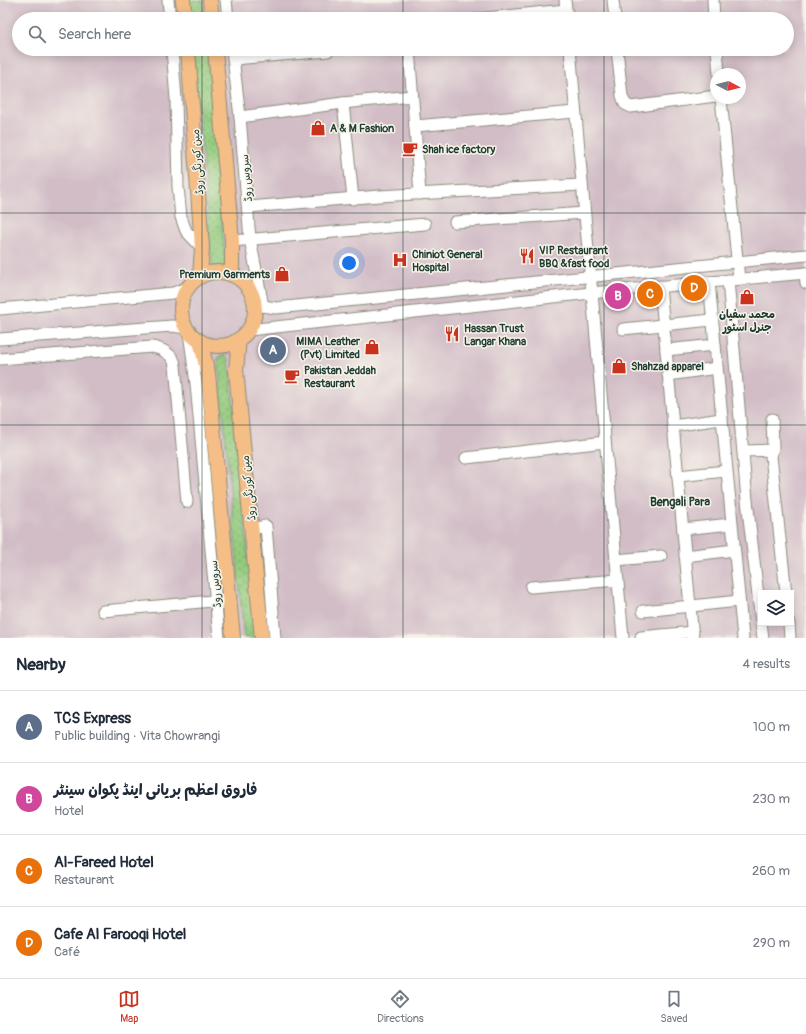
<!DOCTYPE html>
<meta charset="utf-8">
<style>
body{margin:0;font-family:Pangolin,"Playpen Sans Arabic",sans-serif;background:#f2f2f3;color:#1f2937}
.controls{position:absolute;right:12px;bottom:12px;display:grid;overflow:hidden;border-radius:0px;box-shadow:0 2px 10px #0003}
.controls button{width:36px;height:36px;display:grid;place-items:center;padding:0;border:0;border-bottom:1px solid #e0e1e3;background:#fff;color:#1f2937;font:20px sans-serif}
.compass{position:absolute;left:710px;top:68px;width:36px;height:36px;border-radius:50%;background:#fff;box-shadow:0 2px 10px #0003;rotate:97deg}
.you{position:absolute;left:349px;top:263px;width:14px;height:14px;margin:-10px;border:3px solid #fff;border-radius:50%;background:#1a73e8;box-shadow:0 0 0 6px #1a73e833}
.badge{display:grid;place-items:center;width:26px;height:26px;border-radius:50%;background:#c8321e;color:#fff;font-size:13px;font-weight:700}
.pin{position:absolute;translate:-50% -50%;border:2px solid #fff;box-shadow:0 1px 4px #0006}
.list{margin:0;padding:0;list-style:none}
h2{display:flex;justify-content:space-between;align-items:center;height:52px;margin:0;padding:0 16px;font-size:17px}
h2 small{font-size:13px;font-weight:400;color:#747a83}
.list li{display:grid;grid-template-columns:26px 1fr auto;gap:12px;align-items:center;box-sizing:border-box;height:72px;padding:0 16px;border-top:1px solid #e0e1e3}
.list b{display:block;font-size:15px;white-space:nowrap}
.list p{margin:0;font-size:13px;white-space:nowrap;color:#747a83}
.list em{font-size:13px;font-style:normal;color:#747a83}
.icon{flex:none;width:22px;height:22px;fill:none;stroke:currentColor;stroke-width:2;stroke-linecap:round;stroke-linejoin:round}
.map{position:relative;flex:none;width:806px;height:638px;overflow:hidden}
.search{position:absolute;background:#fff;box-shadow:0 2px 10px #0003;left:12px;right:12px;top:12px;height:44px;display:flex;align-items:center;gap:10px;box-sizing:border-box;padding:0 14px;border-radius:22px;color:#747a83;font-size:15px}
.sheet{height:340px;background:#fff}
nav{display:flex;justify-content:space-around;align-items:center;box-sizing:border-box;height:56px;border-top:1px solid #e0e1e3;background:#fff;font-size:11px;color:#747a83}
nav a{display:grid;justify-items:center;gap:2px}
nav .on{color:#c8321e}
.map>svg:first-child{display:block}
.industrial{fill:#d2bdc7;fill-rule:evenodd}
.grass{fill:url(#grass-dots);stroke:#5a8458}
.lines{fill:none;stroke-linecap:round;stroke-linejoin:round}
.minor-casing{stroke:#8a8d7b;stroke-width:13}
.major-casing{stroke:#8a8d7b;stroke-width:16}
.minor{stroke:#fff;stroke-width:11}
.major{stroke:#f6be87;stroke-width:14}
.grid{fill:none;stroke:#1f3d34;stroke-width:1;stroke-opacity:0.55}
.labels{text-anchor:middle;stroke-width:3;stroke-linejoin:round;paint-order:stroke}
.poi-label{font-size:11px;font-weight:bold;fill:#1f3d34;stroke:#f7f3e8;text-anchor:start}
.street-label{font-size:11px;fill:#1f3d34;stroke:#f7f3e8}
.neighbourhood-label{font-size:12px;font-weight:bold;fill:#1f3d34;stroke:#f7f3e8}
</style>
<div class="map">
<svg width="806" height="638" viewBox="0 0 806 638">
<defs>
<pattern id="grass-dots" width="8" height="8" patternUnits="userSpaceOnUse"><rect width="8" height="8" fill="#94cb7d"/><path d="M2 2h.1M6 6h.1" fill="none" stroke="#78a667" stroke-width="1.8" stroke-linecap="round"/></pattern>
</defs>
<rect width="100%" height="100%" fill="#f7f3e8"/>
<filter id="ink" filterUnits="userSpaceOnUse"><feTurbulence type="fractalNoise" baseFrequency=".025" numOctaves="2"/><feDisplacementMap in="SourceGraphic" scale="8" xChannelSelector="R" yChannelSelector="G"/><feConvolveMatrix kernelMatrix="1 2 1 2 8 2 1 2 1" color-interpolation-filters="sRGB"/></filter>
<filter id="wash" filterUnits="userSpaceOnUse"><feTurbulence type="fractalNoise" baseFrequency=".012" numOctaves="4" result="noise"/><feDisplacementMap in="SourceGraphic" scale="16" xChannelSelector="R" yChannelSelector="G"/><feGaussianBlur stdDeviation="0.9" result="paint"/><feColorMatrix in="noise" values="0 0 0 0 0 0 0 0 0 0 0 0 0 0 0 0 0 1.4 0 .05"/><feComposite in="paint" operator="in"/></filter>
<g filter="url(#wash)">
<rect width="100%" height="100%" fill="#f4ddc2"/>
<path class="industrial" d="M 0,0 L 806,0 L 806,638 L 0,638 ZM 19,19 L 787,19 L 787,49 L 19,49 ZM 716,74 L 740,74 L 740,98 L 716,98 ZM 761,593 L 791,593 L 791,623 L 761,623 Z"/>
<g class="grass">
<polygon points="188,0 203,0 204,19 190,19"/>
<polygon points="193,49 207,49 226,267 215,268 212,266"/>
<polygon points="220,356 225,356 229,359 256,638 244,638 218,359"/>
</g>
</g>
<g filter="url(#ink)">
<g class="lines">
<g class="minor-casing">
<g id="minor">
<polyline points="168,0 170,19"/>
<polyline points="226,0 228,19"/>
<polyline points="565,0 567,19"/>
<polyline points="613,0 615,19"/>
<polyline points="713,0 714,19"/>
<polyline points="476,19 566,10"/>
<polyline points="172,49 176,99 178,187 181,217 186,231 202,248"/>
<polyline points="232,49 240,117 250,239 263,306"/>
<polyline points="409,49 420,194"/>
<polyline points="570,49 623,638"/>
<polyline points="617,49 622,96 625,104 631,107 716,96"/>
<polyline points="717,49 719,74"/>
<polyline points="233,59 328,51"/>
<polyline points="721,98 739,279"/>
<polyline points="343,103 353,199"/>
<polyline points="240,117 343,103 412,96"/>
<polyline points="415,126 575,112"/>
<polyline points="248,207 379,196 581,185"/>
<polyline points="455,222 584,213"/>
<polyline points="232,241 425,224"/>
<polyline points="805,273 806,283"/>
<polyline points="728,280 747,500 761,622"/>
<polyline points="709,282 743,638"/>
<polyline points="660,286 693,638"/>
<polyline points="253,301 263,306 276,308 806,255"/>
<polyline points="0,309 173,293 188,287"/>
<polyline points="623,329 712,320"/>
<polyline points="248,330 591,293 806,273"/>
<polyline points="189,332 196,384 219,638"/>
<polyline points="0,339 172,326 186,328"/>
<polyline points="666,350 715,345"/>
<path d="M 0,359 L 152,347 C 161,348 174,355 175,365 L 187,502"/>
<polyline points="668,375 717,368"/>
<polyline points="772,419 773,447 771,456 786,593"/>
<polyline points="673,426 721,419"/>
<polyline points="744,451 773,450"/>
<polyline points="466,458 605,442"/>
<polyline points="678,476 726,471"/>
<polyline points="252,529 266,526 275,638"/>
<polyline points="683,529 731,524"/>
<polyline points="685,556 734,550"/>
<polyline points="616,560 661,556"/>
<polyline points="531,587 618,580"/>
<polyline points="103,611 223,600"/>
<polyline points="643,611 739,601"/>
<polyline points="761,623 763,638"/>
<polyline points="789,623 790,638"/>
<polyline points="641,637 693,632"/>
</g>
</g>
<g class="major-casing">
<g id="major">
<polyline points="183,0 185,19"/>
<polyline points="210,0 212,19"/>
<polyline points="188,49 202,248 200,276"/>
<polyline points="215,49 232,241 232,275"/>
<circle cx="218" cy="309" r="37"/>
<polyline points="239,339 236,370 262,638"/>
<polyline points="200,341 208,373 233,638"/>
</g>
</g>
<use href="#minor" class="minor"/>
<use href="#major" class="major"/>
</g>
</g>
<path class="grid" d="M 202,0 L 202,19M 403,0 L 403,19M 604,0 L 604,19M 202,49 L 202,638M 403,49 L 403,638M 604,49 L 604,638M 0,213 L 806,213M 0,425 L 806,425"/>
<defs>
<g id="shop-bare" transform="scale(1.2)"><path d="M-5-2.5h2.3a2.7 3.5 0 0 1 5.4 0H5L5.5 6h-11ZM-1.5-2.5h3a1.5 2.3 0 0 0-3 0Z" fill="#c8321e" stroke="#f7f3e8" stroke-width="2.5" paint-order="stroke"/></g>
<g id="cafe-bare" transform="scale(1.2)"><path d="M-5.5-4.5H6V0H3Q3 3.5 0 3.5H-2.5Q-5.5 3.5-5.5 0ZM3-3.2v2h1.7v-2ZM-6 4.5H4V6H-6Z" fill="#c8321e" stroke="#f7f3e8" stroke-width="2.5" paint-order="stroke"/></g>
<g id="restaurant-bare" transform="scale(1.2)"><path d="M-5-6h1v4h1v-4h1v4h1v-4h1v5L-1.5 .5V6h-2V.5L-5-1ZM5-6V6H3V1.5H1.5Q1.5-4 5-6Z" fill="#c8321e" stroke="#f7f3e8" stroke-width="2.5" paint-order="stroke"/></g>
<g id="hospital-bare" transform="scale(1.2)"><path d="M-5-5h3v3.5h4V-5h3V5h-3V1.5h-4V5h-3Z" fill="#c8321e" stroke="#f7f3e8" stroke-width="2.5" paint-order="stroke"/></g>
</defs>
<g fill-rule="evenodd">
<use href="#shop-bare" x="318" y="128"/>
<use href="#cafe-bare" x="410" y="149"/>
<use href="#restaurant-bare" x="527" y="256"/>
<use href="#hospital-bare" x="400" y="260"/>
<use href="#shop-bare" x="282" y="274"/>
<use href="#shop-bare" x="747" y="297"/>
<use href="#restaurant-bare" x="452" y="334"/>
<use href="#shop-bare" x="372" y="347"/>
<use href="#shop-bare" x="619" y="366"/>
<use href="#cafe-bare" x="292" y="376"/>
</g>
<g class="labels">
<g class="poi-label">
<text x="330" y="132">A &amp; M Fashion</text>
<text x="422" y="153">Shah ice factory</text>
<text x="539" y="254">VIP Restaurant<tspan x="539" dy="13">BBQ &amp;fast food</tspan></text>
<text x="412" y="258">Chiniot General<tspan x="412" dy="13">Hospital</tspan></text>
<text x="270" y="278" text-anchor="end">Premium Garments</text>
<text x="747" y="318" text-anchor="middle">محمد سفیان<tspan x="747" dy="13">جنرل اسٹور</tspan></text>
<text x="464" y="332">Hassan Trust<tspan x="464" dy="13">Langar Khana</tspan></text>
<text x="360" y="345" text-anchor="end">MIMA Leather<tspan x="360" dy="13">(Pvt) Limited</tspan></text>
<text x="631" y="370">Shahzad apparel</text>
<text x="304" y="374">Pakistan Jeddah<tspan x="304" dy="13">Restaurant</tspan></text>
</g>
<g class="street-label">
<text transform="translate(197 162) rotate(-94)" y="4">مین کورنگی روڈ</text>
<text transform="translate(246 178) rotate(-95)" y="4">سروس روڈ</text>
<text transform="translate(248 488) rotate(-96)" y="4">مین کورنگی روڈ</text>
<text transform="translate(215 584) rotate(-95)" y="4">سروس روڈ</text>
</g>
<g class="neighbourhood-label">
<text x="680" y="506">Bengali Para</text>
</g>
</g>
</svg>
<div class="controls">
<button><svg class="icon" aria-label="layers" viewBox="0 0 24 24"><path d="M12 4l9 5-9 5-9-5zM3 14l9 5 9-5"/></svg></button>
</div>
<svg class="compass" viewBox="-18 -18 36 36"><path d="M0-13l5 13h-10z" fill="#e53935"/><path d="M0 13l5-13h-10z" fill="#747a83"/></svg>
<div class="you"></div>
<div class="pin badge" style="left:273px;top:350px;background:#5c6f8a">A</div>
<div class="pin badge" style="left:618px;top:296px;background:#d1479c">B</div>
<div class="pin badge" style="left:650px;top:294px;background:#e8710a">C</div>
<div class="pin badge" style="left:694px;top:288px;background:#e8710a">D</div>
<div class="search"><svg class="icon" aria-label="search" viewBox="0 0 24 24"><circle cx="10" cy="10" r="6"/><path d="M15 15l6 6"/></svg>Search here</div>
</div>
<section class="sheet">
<h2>Nearby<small>4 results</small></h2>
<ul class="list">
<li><span class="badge" style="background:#5c6f8a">A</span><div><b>TCS Express</b><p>Public building · Vita Chowrangi</p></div><em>100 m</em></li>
<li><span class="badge" style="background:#d1479c">B</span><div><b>فاروق اعظم بریانی اینڈ پکوان سینٹر</b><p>Hotel</p></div><em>230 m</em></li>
<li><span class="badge" style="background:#e8710a">C</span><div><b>Al-Fareed Hotel</b><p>Restaurant</p></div><em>260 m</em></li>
<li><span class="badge" style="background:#e8710a">D</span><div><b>Cafe Al Farooqi Hotel</b><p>Café</p></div><em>290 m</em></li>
</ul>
</section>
<nav>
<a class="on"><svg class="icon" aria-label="map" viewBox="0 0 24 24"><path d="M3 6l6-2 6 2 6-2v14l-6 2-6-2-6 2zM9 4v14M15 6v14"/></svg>Map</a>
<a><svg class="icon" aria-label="directions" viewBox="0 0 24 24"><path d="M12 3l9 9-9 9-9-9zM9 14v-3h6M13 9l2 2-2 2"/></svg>Directions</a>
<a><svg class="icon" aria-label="saved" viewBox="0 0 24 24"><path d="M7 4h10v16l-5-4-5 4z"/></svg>Saved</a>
</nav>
